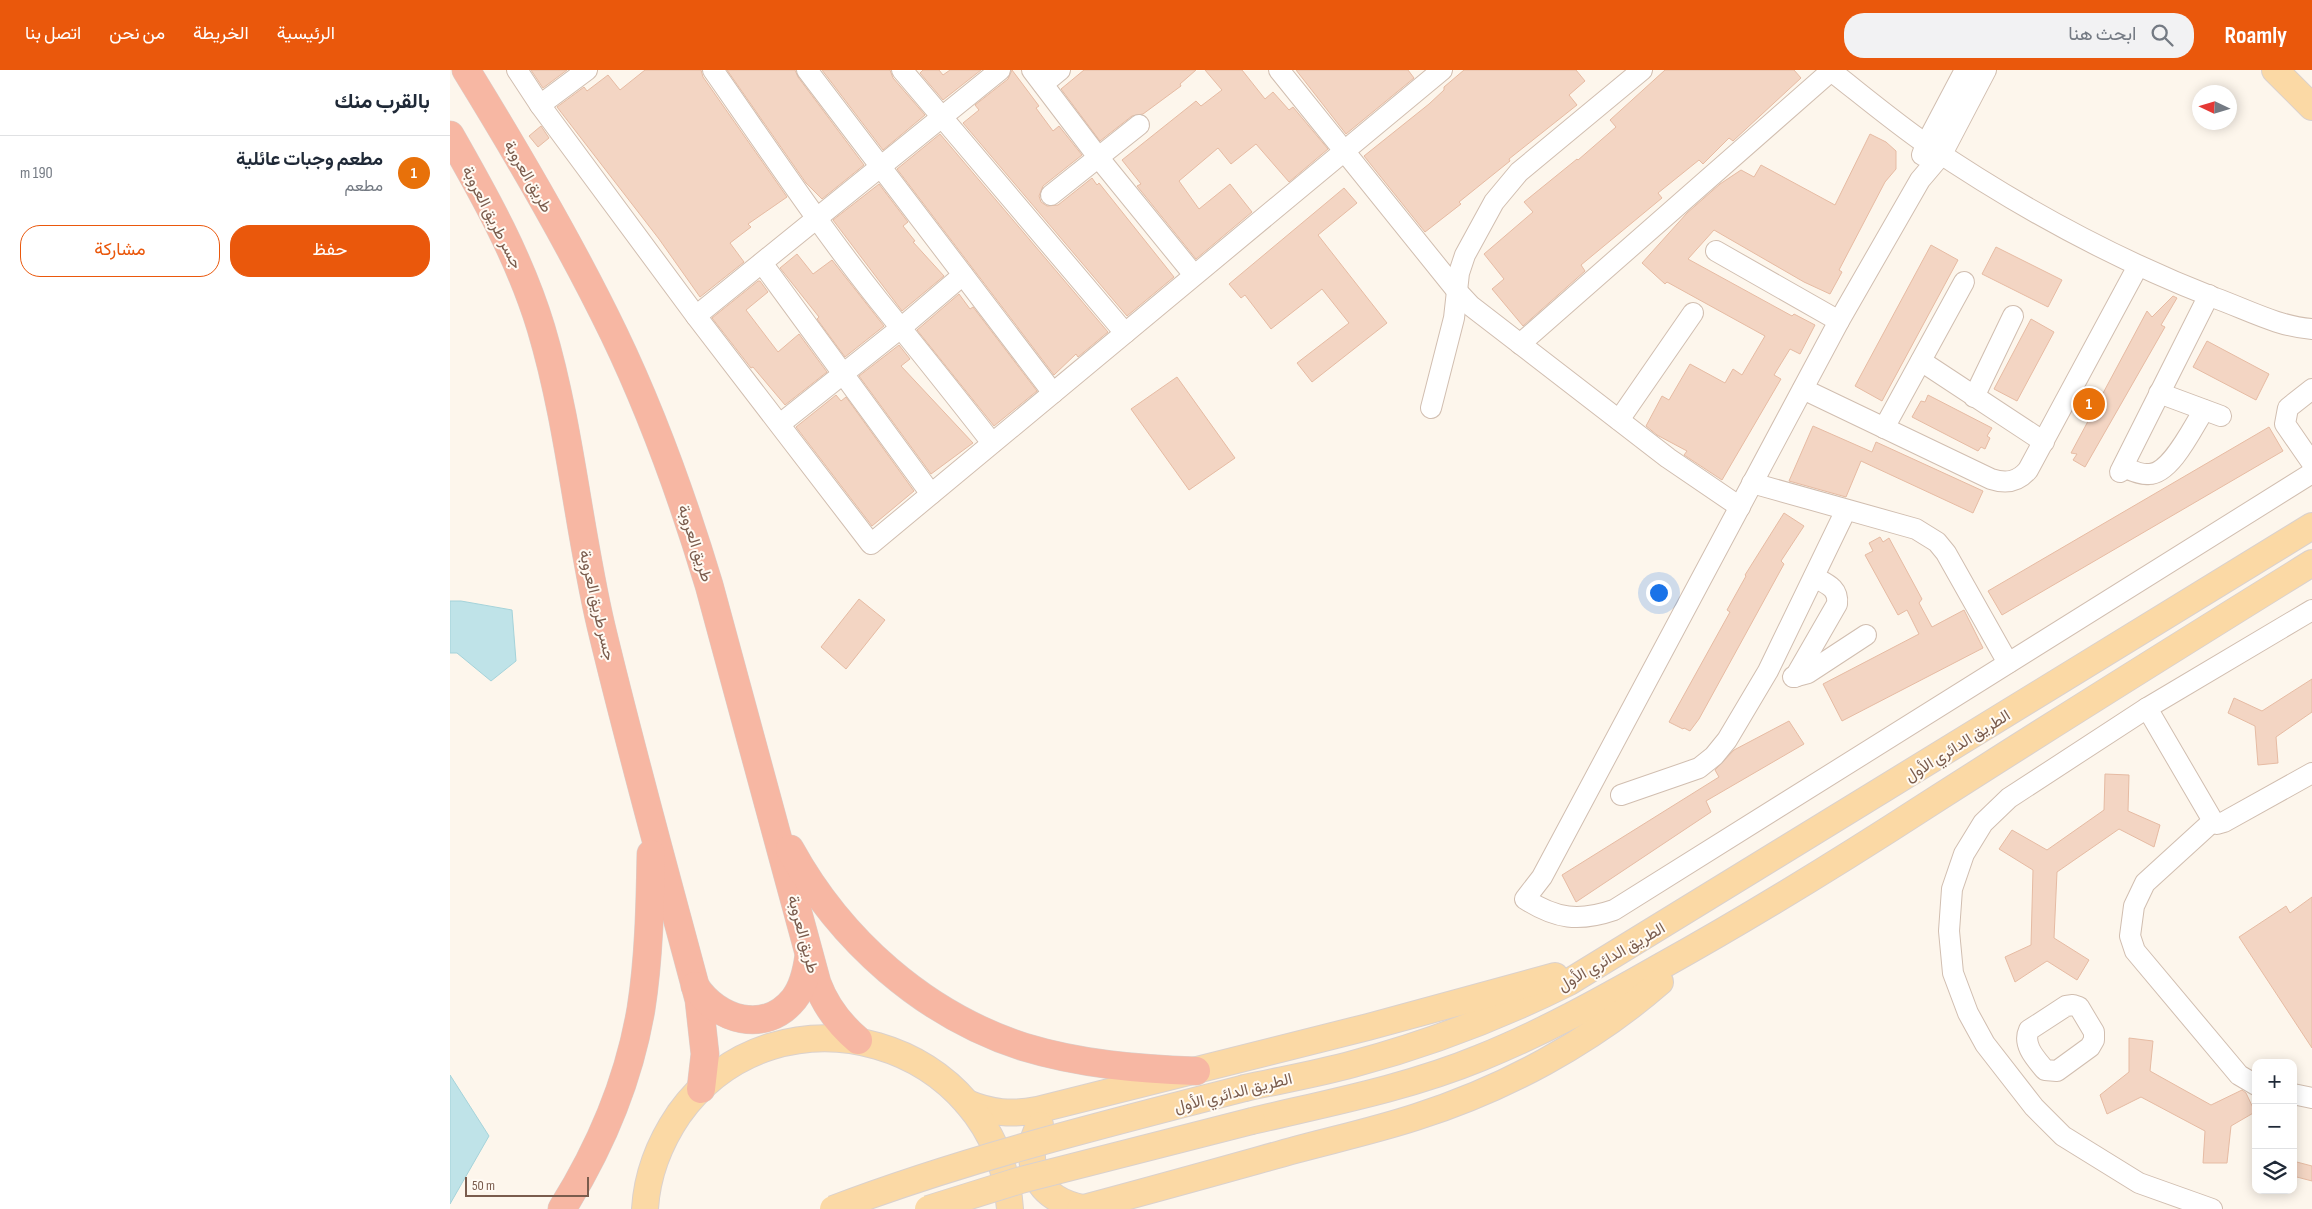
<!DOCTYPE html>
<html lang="ar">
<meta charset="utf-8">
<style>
body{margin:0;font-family:"Sofia Sans Condensed",Vazirmatn,sans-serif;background:#f2f2f3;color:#1f2937;direction:rtl}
.controls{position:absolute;right:15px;bottom:15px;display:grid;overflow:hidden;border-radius:10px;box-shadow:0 2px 12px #0003}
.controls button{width:45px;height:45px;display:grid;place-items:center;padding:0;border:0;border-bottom:1px solid #e0e1e3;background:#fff;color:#1f2937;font:25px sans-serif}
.compass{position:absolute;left:1742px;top:15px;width:45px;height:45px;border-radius:50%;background:#fff;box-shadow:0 2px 12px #0003;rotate:274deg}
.scale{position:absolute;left:15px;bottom:12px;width:124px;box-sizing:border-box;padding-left:5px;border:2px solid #7a5c4d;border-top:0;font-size:14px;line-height:18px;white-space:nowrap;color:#7a5c4d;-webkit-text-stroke:4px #fffaf3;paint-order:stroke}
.you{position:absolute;left:1208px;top:522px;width:18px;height:18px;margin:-12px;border:4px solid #fff;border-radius:50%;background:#1a73e8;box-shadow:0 0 0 8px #1a73e833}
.badge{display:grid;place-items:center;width:32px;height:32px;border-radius:50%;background:#ea580c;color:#fff;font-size:16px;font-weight:700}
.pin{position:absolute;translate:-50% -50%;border:2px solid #fff;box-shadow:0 1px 5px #0006}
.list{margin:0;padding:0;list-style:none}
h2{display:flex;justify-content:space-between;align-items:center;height:65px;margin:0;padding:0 20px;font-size:21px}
h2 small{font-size:16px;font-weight:400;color:#747a83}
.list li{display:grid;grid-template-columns:32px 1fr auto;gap:15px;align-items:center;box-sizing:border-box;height:75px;padding:0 20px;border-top:1px solid #e0e1e3}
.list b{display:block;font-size:19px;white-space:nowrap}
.list p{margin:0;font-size:16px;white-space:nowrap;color:#747a83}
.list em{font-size:16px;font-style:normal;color:#747a83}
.actions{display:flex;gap:10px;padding:15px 20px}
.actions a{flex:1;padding:11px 0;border:1px solid #ea580c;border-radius:20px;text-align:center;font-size:18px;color:#ea580c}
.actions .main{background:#ea580c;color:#fff}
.icon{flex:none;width:28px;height:28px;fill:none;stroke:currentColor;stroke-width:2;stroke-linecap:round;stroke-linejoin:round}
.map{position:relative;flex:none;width:1862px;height:1139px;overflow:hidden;direction:ltr}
header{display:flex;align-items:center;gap:30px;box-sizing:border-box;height:70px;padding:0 25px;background:#ea580c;color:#fff}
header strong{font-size:24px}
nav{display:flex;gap:28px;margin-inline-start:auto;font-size:18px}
.search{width:350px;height:45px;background:#f2f2f3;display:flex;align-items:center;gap:12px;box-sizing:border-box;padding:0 18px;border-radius:20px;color:#747a83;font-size:19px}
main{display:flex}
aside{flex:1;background:#fff}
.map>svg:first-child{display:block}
.water{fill:#bfe3e8;stroke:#a5d3da}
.building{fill:#f3d5c3;stroke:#e6bba3}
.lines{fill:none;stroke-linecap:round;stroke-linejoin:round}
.minor-casing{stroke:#d1beb0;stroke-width:22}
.major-casing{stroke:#dad1cd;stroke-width:28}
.highway-casing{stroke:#dad1cd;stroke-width:29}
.minor{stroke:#fff;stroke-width:20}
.major{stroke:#fbd9a5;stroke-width:26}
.highway{stroke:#f7b7a3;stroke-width:28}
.major-bridge-casing{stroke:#dad1cd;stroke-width:28;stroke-linecap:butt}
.major-bridge{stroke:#fbd9a5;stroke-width:26}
.labels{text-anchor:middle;stroke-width:4;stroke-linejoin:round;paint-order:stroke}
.street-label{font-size:16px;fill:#7a5c4d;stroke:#fffaf3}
</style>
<header>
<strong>Roamly</strong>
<div class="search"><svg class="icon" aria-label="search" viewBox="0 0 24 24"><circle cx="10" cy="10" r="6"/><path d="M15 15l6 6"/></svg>ابحث هنا</div>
<nav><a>الرئيسية</a><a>الخريطة</a><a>من نحن</a><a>اتصل بنا</a></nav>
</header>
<main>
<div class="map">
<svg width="1862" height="1139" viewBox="0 0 1862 1139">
<rect width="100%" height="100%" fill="#fdf6ec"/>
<g class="water">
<polygon points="0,531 11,531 62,540 66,591 41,611 7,583 0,583"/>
<polygon points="0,1005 39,1066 0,1134"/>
</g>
<g class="building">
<polygon points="81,0 117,0 93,18"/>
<polygon points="195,0 251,0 253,7 337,127 298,154 301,157 280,173 294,192 250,227 209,169 107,37 134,17 137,21 158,5 170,20"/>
<polygon points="277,0 345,0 348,7 414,95 372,129 356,113"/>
<polygon points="372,0 440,0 443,8 475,45 433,80"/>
<polygon points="473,0 489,0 493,5 500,0 531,0 493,30 470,3"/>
<polygon points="562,0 589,36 586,38 603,61 609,56 632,85 593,116 589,126 591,132 597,136 608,135 642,108 647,115 649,113 724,207 677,246 513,53 529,40 525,35 558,9"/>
<polygon points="634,0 746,0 730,14 731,16 693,44 682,46 650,71 611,19"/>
<polygon points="755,0 792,0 815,29 823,22 839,40 843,37 878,79 839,112 806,74 781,94 768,78 729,111 749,139 780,114 802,142 746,189 687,116 691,114 672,90 746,31 751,36 772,20"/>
<polygon points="846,0 958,0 964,8 896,64"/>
<polygon points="1014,0 1126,0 1135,11 1119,25 1127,35 1059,89 1060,91 1009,132 1011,134 975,162 914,86 979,34 994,20 994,17"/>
<polygon points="1215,0 1344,0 1351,8 1283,71 1279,68 1253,94 1249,90 1208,123 1212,128 1131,195 1135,201 1073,256 1042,219 1054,209 1034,184 1083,142 1074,132 1127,89 1128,90 1166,57 1160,50"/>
<polygon points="91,56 99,68 88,77 79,66"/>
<polygon points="490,64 658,262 628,287 626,284 604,305 447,99"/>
<polygon points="1420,64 1436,72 1446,81 1446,99 1435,112 1389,200 1392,202 1380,224 1354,212 1264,160 1238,189 1342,246 1344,244 1365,255 1350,284 1340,279 1324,305 1331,309 1272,410 1234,385 1237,381 1207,365 1196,356 1212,326 1219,330 1240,294 1275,313 1283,299 1292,305 1315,266 1217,212 1215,214 1192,193 1237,143 1270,114 1291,100 1304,107 1311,95 1385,135"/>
<polygon points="429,114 458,152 453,156 465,171 463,172 494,206 452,241 383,150"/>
<polygon points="894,118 907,133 868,165 937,253 862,312 847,293 899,253 872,219 821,259 795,225 791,228 779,214"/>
<polygon points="1481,175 1508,190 1432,331 1405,316"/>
<polygon points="1546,177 1612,210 1598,237 1532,204"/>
<polygon points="347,184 363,204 382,190 434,256 395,287 367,249 369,247 330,198"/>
<polygon points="308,211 310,211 318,222 296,240 328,282 349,264 377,302 335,335 303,297 301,298 262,248"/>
<polygon points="509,224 520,239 523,237 587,321 544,356 467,260"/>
<polygon points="1723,226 1727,228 1711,255 1715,257 1635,397 1623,390 1627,384 1621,383 1697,241 1702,247"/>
<polygon points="1581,249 1604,262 1567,331 1544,319"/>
<polygon points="1757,271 1819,304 1806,330 1743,297"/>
<polygon points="449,275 460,289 451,296 523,373 481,404 409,306"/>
<polygon points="727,307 785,388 739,420 681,339"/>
<polygon points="386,325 391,331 396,327 464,421 422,456 346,357"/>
<polygon points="1478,325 1542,358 1537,366 1540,368 1535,379 1531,377 1528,381 1462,347 1471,331 1475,332"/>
<polygon points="1363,356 1422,382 1426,372 1533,421 1523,443 1411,391 1396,427 1339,411"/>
<polygon points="1819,357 1833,381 1552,545 1538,521"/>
<polygon points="1334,443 1354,456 1331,491 1334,494 1249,649 1240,661 1234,658 1233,659 1219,652 1280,542 1277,540 1296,506 1295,505"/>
<polygon points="1430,467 1433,472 1439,468 1472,529 1469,533 1482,557 1514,540 1533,578 1392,651 1373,614 1469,564 1457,540 1448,545 1415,485 1423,481 1419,473"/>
<polygon points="409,529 435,550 396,599 371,577"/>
<polygon points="1862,609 1862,642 1826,667 1828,693 1808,695 1805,656 1778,643 1784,628 1812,641"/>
<polygon points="1339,651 1354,674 1256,731 1261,742 1126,832 1112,805 1269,707 1265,700 1284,680"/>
<polygon points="1655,704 1679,705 1678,741 1710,755 1704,777 1669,759 1607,802 1604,868 1639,890 1627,910 1597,891 1565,912 1555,887 1581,875 1583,800 1549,779 1562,760 1597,780 1654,740"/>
<polygon points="1862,827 1862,978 1789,867 1836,836 1840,843"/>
<polygon points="1679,968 1703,971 1700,1001 1761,1035 1792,1020 1796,1023 1805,1042 1781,1056 1777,1093 1753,1093 1755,1061 1691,1027 1657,1044 1650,1025 1679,1002"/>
<polygon points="1843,1091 1862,1096 1862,1111 1843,1106"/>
</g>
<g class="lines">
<g class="minor-casing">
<g id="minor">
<polyline points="67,0 90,35 246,246 421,474 992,0"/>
<path d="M 263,0 C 317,77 370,157 429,231 C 467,278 505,325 542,373"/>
<polyline points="357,0 603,323"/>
<polyline points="452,0 675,263"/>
<polyline points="582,0 648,87 744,205"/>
<polyline points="829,0 1007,221 1021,236 1218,388 1290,437"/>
<path d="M 1380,0 C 1412,25 1443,51 1476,74 C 1567,136 1662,188 1765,228 C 1796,239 1829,257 1862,259"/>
<path d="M 1536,0 L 1492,84 L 1470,110 L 1389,251 L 1092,807 L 1075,829 C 1106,849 1129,852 1164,840 L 1862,403"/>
<polyline points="593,14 610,0"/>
<polyline points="90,35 137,0"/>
<polyline points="1472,85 1476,74 1515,0"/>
<polyline points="601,125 689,55"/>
<polyline points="1266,181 1389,251"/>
<polyline points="312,193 481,424"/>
<polyline points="246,246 550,0"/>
<polyline points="1070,274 1381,1"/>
<polyline points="1471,291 1594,372"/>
<path d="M 1353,319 L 1541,409 C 1556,414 1568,412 1578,400 L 1688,196"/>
<polyline points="1862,319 1838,338 1835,354 1862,393"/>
<polyline points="1709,323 1771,346"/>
<polyline points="1524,327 1563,246"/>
<polyline points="981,338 1004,248 1009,203 1015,185 1044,132 1069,102 1192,0"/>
<polyline points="1169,350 1243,243"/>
<polyline points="330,354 452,257 513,205"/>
<polyline points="1434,358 1514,212"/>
<path d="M 1673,397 C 1681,400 1690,405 1699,404 C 1721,404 1743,357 1754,340"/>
<polyline points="1670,402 1759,225"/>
<polyline points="1302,413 1466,459 1487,472 1496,483 1558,593"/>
<polyline points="1343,607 1358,603 1416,565"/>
<path d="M 1345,607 L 1387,534 C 1389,518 1377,514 1364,507"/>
<polyline points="1697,638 1763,751 1767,754 1774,752 1862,703"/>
<polyline points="1171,725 1249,698 1264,686 1277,670 1318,601 1396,440"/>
<polyline points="1763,751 1695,813 1684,836 1680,866 1685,881 1789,1005 1806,1015"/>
<path d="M 1623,935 L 1629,937 L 1644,962 L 1644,970 L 1640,977 L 1607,1001 L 1595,1000 C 1586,989 1572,975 1579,960 L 1616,936 Z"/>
<polyline points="1843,1024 1862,1028"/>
<polyline points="1762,1139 1689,1113 1613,1066 1584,1037 1535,974 1518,943 1503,903 1499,861 1502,819 1514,784 1533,753 1559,728 1697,638 1862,540"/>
</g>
</g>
<g class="major-casing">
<g id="major">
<polyline points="1825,0 1862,37"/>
<path d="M 795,1018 C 831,1010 867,1004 903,994 C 978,974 1049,947 1119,912 L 1862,456"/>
<path d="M 517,1033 C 541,1043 562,1045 587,1040 L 918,957 L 1105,906"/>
<path d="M 802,1051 C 878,1033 957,1018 1030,988 C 1092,963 1150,931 1208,898 C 1300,847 1389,792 1477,735 C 1605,653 1733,573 1862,493"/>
<path d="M 590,1055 C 575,1079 581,1113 606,1128 C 614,1133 623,1136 632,1138"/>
<path d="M 195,1139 C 197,1105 210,1072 229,1044 C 329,905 548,970 560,1139"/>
<path d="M 630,1139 C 702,1120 773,1100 845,1080 C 886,1069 926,1060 966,1047 C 1054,1019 1140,973 1210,912"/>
</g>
</g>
<g class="highway-casing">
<g id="highway">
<path d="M 16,0 C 69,86 120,173 164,264 C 203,345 233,429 259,515 L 367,913 C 376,937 389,954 408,970"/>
<path d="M 0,65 C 36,128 70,189 91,258 C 120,355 128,458 151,556 C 181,681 216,806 249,930 L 255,984 L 251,1019"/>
<path d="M 340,779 C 390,870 474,945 574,977 C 630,994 688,999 746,1001"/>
<path d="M 245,916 C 267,950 315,965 344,929 C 354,916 357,900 359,885"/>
<path d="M 112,1139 C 150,1078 179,1010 191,939 C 199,888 200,836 201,784"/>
</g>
</g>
<use href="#minor" class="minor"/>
<use href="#major" class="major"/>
<use href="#highway" class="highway"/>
<g class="major-bridge-casing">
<g id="major-bridge">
<path d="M 383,1139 C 517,1088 656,1054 795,1018"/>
<polyline points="478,1139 571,1110 802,1051"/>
</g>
</g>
<use href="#major-bridge" class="major-bridge"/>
</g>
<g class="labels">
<g class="street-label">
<text transform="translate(79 106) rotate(60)" y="6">طريق العروبة</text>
<text transform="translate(43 147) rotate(63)" y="6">جسر طريق العروبة</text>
<text transform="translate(246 473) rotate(72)" y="6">طريق العروبة</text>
<text transform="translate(148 535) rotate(77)" y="6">جسر طريق العروبة</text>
<text transform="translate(1507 675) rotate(-32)" y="6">الطريق الدائري الأول</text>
<text transform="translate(354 864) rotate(75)" y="6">طريق العروبة</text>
<text transform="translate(1161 886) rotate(-30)" y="6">الطريق الدائري الأول</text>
<text transform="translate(783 1022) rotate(-14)" y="6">الطريق الدائري الأول</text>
</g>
</g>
</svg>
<div class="controls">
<button>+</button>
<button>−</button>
<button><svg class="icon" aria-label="layers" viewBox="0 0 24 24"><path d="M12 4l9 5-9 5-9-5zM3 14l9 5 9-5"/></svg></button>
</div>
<svg class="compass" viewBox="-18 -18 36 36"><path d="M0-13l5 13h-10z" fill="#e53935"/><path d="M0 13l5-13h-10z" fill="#747a83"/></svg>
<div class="scale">50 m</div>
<div class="you"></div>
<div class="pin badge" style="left:1639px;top:334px;background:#e8710a">1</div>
</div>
<aside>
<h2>بالقرب منك<small></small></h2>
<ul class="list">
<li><span class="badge" style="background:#e8710a">1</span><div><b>مطعم وجبات عائلية</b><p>مطعم</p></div><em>190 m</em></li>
</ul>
<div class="actions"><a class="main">حفظ</a><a>مشاركة</a></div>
</aside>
</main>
